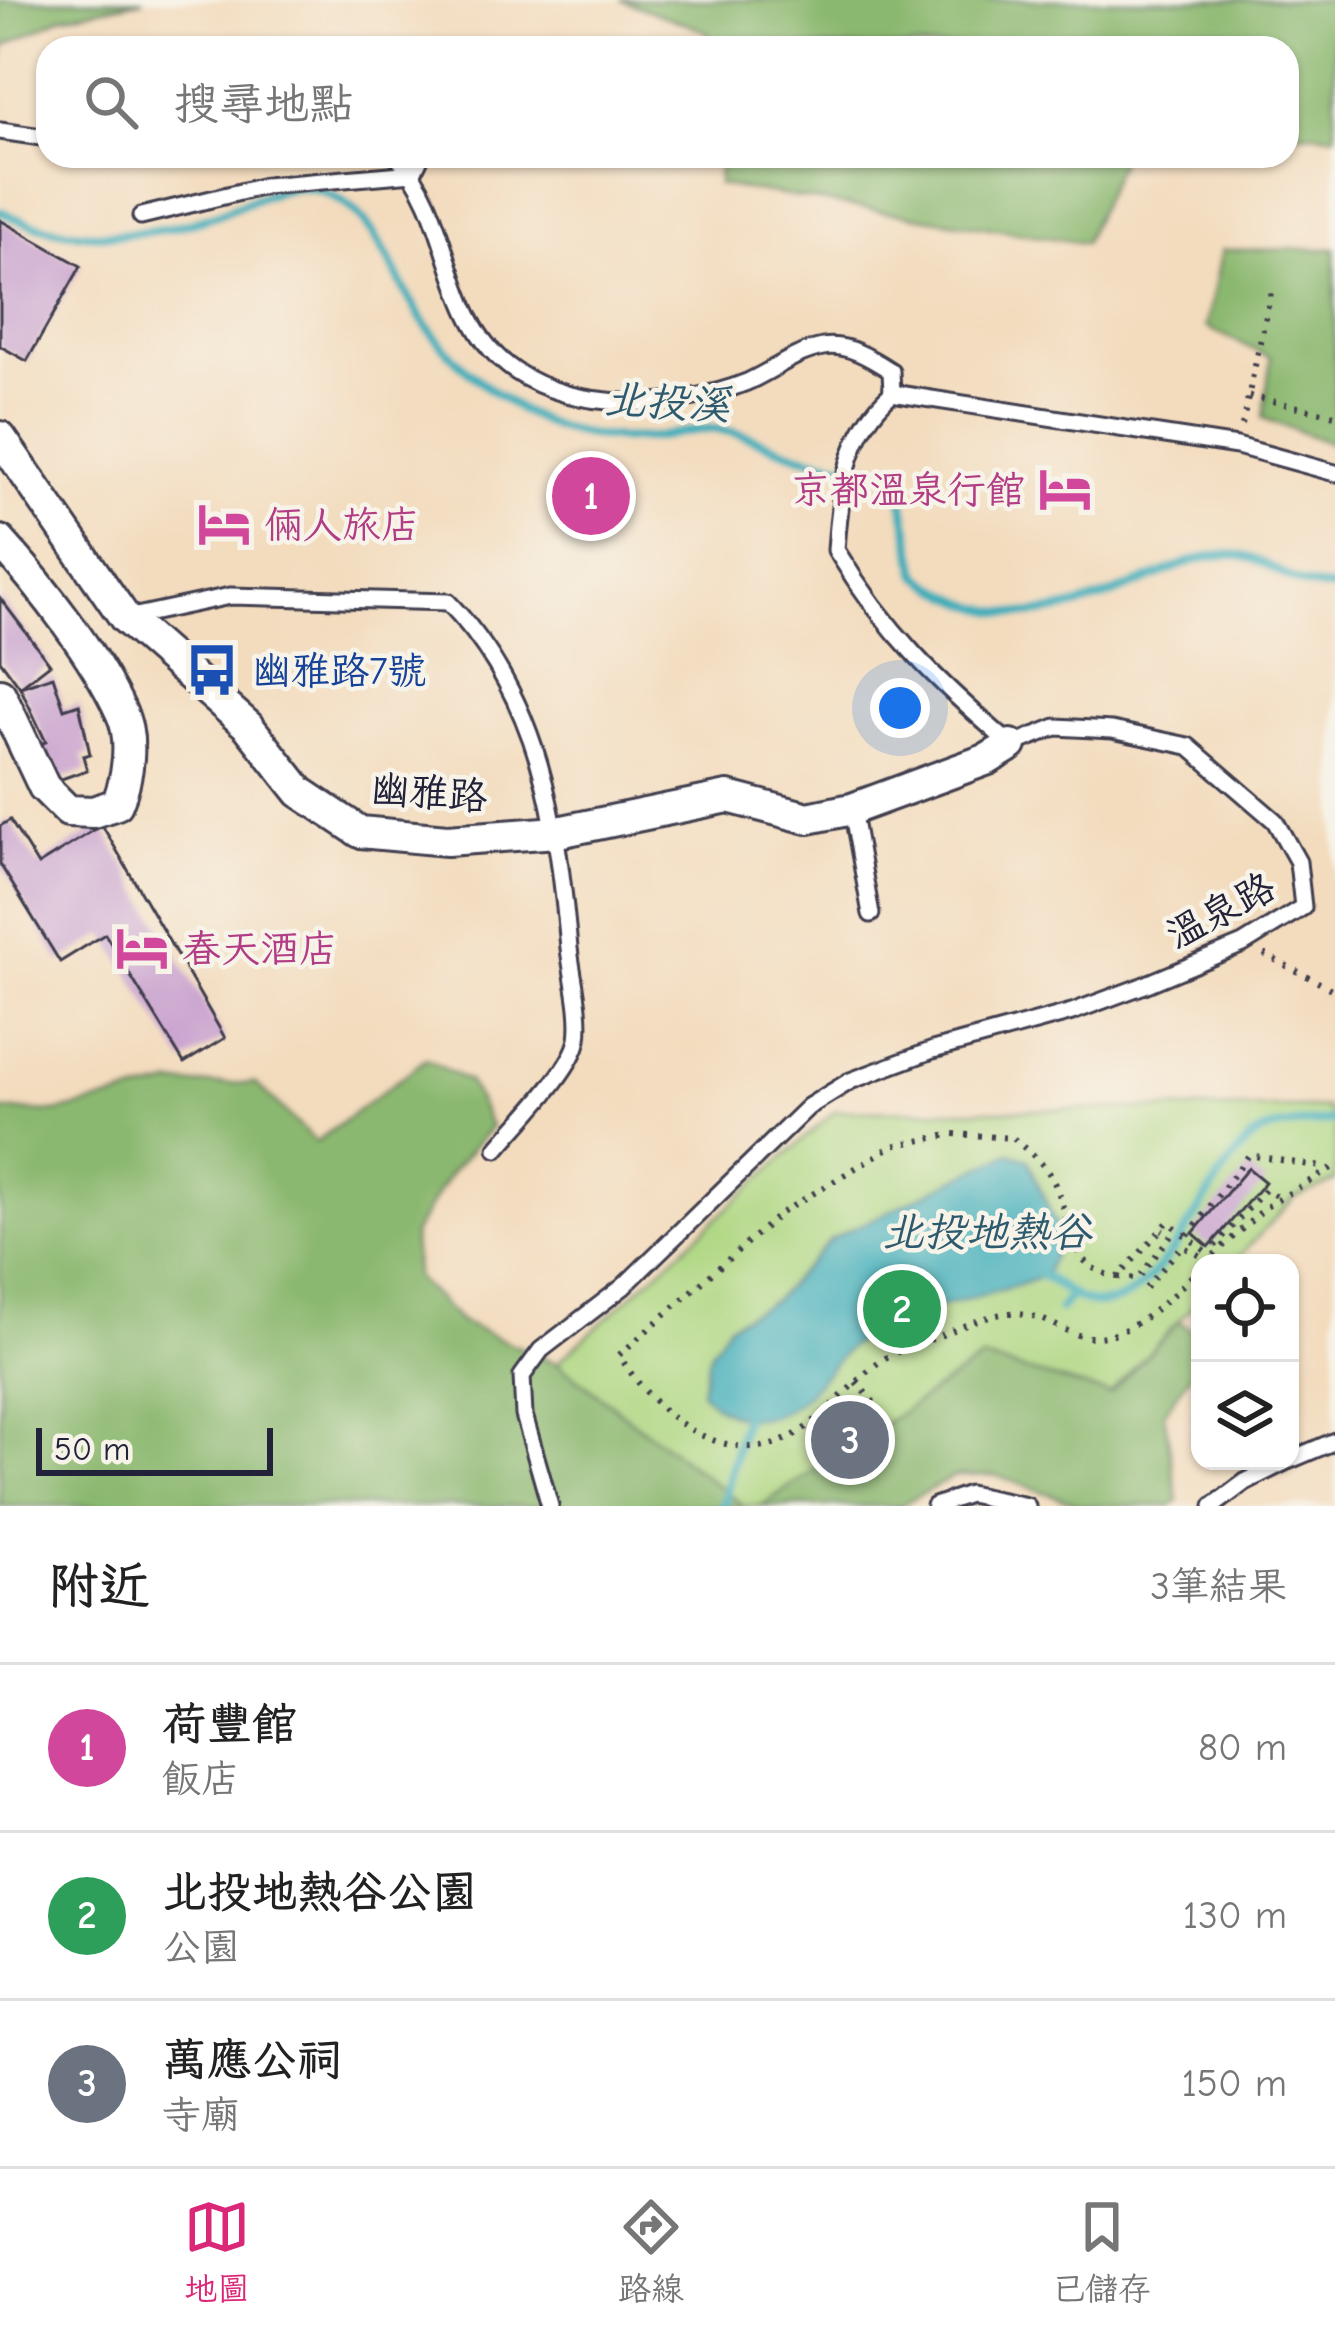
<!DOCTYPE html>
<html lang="zh-TW">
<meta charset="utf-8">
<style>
body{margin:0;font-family:"Comic Neue","LXGW WenKai TC",sans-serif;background:#f2f2f2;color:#222}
.controls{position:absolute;right:36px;bottom:36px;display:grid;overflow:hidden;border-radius:24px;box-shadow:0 3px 9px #0004}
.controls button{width:108px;height:108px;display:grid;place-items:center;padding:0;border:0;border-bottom:3px solid #e0e0e0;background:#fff;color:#222;font:60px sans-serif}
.scale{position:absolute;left:36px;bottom:30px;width:237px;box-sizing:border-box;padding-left:12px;border:6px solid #22223b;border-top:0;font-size:33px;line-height:42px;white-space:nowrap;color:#22223b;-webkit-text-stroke:9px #f7f3e8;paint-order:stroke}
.you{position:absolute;left:900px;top:708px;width:42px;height:42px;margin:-30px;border:9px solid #fff;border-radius:50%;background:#1a73e8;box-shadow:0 0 0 18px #1a73e833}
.badge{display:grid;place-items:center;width:78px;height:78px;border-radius:50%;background:#db2777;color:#fff;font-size:39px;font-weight:700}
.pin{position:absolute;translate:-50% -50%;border:6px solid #fff;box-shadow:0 3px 12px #0006}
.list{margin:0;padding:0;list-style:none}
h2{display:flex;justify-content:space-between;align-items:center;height:156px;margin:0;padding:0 48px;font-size:51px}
h2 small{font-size:39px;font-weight:400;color:#767676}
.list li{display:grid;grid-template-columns:78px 1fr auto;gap:36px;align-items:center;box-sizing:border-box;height:168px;padding:0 48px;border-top:3px solid #e0e0e0}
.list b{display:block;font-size:45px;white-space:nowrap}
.list p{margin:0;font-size:39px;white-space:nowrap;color:#767676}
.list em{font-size:39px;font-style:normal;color:#767676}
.icon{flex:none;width:66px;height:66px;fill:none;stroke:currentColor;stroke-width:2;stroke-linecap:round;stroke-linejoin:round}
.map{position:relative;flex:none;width:1335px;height:1506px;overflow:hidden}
.search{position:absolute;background:#fff;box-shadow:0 3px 9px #0004;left:36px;right:36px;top:36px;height:132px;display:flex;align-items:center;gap:30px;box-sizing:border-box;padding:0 42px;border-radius:36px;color:#767676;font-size:45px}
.sheet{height:660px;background:#fff}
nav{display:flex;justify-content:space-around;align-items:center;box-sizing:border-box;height:168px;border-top:3px solid #e0e0e0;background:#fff;font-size:33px;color:#767676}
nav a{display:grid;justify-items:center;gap:6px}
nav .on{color:#db2777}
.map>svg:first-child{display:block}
.green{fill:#afd782;stroke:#687c5e;stroke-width:3}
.forest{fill:#8bb870;stroke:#566d56;stroke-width:3}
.water{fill:#3dadba;stroke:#30687a;stroke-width:3}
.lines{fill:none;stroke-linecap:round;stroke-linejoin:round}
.stream{stroke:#3dadba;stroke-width:9}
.building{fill:#c69dcd}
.lane-casing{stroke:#413e4e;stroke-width:21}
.street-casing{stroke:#413e4e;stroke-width:36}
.path{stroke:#413e4e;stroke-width:6;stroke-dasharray:3 9;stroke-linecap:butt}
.lane{stroke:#fff;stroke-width:15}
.street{stroke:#fff;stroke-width:30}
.labels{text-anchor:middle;stroke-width:9;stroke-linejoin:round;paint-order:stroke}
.hotel-label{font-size:39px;fill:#b23c85;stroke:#f7f3e8;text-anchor:start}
.transit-label{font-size:39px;fill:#164399;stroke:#f7f3e8;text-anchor:start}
.street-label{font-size:39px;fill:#22223b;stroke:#f7f3e8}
.water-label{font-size:42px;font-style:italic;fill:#2d5a6e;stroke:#f7f3e8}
</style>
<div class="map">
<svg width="1335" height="1506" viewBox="0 0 1335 1506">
<rect width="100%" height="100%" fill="#f7f3e8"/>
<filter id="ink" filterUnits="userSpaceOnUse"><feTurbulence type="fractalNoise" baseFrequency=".00833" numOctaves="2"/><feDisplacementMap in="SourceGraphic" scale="24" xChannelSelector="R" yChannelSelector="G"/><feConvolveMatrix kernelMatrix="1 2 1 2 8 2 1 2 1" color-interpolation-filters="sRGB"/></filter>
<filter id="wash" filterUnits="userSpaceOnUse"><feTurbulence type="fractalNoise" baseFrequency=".004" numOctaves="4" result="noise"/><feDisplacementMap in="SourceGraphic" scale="48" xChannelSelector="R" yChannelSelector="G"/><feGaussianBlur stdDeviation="2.7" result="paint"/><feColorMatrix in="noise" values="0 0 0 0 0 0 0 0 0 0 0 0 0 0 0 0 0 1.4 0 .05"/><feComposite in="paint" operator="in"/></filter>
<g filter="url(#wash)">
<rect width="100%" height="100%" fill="#f3dbbd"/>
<polygon class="green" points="1327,1108 1335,1126 1335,1181 1294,1198 1233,1263 1200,1263 1200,1298 1110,1394 982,1359 761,1506 744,1506 557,1363 835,1111"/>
<g class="forest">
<polygon points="0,0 144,0 61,17 5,46 0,65"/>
<polygon points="621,0 1335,0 1335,135 1287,131 1287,48 710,48 708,32"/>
<polygon points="720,156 1122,156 1084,243 718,185"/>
<polygon points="1335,249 1335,445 1263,418 1271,358 1206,327 1222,250"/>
<polygon points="426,1059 469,1082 491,1127 450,1173 413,1234 415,1277 460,1322 557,1363 744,1506 0,1506 0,1110 56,1112 172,1085 255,1083 316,1142"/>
<polygon points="1179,1321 1197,1334 1194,1369 1164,1413 1178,1501 1169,1506 1084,1506 994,1475 955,1476 899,1506 761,1506 982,1359 1110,1394"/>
</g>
<path class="water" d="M 1010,1153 L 1028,1159 L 1061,1238 L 1044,1276 C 985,1300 914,1305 859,1340 C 831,1358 814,1397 784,1411 C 753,1427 720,1415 701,1391 L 710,1353 L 729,1324 L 774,1300 L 831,1239 Z"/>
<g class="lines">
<g class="stream">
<path d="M 0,211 C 65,244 145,239 213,216 C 244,206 284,180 318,190 C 378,209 390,274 423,321 C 450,359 484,388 524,412 C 563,435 613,441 657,437 C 675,435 693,429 711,429 C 743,431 769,446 799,455 C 830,464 865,466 897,473 L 918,575 C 1007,639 1069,613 1161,574 C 1185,563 1214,551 1241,556 C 1276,562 1288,589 1335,588"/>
<path d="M 1035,1272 C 1055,1280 1070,1299 1092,1303 C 1161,1314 1206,1174 1254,1137 C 1271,1123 1313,1124 1335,1120"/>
<polyline points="1060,1309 1072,1294"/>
<polyline points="723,1506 746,1407"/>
</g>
</g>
<g id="blocks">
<g class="building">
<polygon points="0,220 81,266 27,361 0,346"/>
<polygon points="0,598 50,664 20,687 0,660"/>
<polygon points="53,676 64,709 79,704 90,754 83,756 87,770 47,784 35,746 46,742 20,687"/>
<polygon points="10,820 38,865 102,825 225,1038 184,1063 105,934 60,962 0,864 0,826"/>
<polygon points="1248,1168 1265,1182 1209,1247 1193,1233"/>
</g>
</g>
</g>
<g filter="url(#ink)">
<use href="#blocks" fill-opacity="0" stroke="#413e4e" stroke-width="3"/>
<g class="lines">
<g class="lane-casing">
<g id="lane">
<polyline points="0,131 48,138"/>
<path d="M 397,156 C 455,216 441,321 515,371 C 578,413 680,409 747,382 C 772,371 795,352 823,347 C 847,343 871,358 891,371 L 892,393"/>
<polyline points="1088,156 1091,157"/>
<polyline points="141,216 265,186 413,173 421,156"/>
<path d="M 127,618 L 230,596 L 448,602 C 541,699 557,819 569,948 C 572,976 582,1012 578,1039 C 573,1069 517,1125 497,1149"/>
<polyline points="852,809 871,914"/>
<polyline points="1290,1460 1335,1441"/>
<path d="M 550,1506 L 524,1415 L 522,1376 L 541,1350 L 623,1287 L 808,1107 L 850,1081 L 933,1050 L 1072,1012 L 1142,986 L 1243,944 L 1303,907 L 1298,862 L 1275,821 L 1188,746 L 1112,730 L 1056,727 L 1011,745 C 937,681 887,634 836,550 C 840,492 846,433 892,393 L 1237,446 L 1335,473"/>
<polyline points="935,1506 969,1494 1027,1506"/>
<polyline points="1213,1506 1245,1482 1287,1461"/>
</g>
</g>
<g class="street-casing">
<g id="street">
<polyline points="0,437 125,618 248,726 300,792 360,832 447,840 558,832 728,797 808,818 852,809 988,759 1011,745"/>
<path d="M 0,541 C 42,587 95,655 121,712 C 134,738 128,778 117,804 L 93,812 L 68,811 L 44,787 L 0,694"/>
</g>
</g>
<g class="path">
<polyline points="1249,396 1335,415"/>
<polyline points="1242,425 1272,288"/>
<polyline points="1264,954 1335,991"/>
<polyline points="1188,1235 1249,1155 1327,1168"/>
<polyline points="1215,1246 1265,1190 1280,1198"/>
<polyline points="1205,1263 1266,1207 1335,1166"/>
<path d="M 1200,1268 C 1167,1300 1119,1354 1070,1332 C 1051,1324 1031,1311 1010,1313 C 985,1315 955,1330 932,1339 C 916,1345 895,1351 881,1361 C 842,1388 807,1445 756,1447 C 695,1449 648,1402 619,1355 L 781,1213 L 892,1146 L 954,1134 L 1013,1138 C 1024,1148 1039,1159 1048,1172 C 1075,1212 1059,1267 1118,1277 L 1168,1222 L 1212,1256"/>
<polyline points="1118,1277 1138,1279 1171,1235 1162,1230"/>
<polyline points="1146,1288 1182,1246 1208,1260"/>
<polyline points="856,1382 878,1407"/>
</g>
<use href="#lane" class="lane"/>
<use href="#street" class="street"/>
</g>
</g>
<defs>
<g id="hotel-bare" transform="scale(4.14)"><path d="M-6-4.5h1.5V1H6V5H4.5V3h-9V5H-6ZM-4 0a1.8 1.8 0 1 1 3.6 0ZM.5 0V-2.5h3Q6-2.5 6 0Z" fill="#d1479c" stroke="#f7f3e8" stroke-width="2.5" paint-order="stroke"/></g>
<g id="bus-bare" transform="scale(4.14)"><path d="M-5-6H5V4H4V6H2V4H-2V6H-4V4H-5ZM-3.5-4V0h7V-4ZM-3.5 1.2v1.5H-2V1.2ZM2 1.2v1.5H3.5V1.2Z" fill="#1a4fb4" stroke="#f7f3e8" stroke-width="2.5" paint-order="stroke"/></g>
</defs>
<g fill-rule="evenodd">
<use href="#hotel-bare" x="1065" y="489"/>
<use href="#hotel-bare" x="224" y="524"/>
<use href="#bus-bare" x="212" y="670"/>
<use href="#hotel-bare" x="142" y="948"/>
</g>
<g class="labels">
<g class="hotel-label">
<text x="1025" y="503" text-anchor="end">京都溫泉行館</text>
<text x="264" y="538">倆人旅店</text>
<text x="182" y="962">春天酒店</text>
</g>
<g class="transit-label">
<text x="252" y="684">幽雅路7號</text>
</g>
<g class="street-label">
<text transform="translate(429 792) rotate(4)" y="14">幽雅路</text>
<text transform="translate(1220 910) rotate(-28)" y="14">溫泉路</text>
</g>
<g class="water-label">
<text transform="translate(667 401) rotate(3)" y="15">北投溪</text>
<text x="987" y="1246">北投地熱谷</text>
</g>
</g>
</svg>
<div class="controls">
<button><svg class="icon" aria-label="locate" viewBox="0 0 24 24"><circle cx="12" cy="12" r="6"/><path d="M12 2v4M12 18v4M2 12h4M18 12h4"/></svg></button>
<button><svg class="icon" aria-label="layers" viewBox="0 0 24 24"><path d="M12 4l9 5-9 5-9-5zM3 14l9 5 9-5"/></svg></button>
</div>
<div class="scale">50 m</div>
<div class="you"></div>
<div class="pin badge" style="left:591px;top:496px;background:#d1479c">1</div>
<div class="pin badge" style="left:902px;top:1309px;background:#2e9e5b">2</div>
<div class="pin badge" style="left:850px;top:1440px;background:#6b7280">3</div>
<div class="search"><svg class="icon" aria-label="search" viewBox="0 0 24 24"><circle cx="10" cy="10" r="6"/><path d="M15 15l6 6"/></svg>搜尋地點</div>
</div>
<section class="sheet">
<h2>附近<small>3筆結果</small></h2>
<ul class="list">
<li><span class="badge" style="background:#d1479c">1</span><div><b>荷豐館</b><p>飯店</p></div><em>80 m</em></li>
<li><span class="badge" style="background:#2e9e5b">2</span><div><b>北投地熱谷公園</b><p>公園</p></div><em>130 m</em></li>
<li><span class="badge" style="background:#6b7280">3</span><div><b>萬應公祠</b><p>寺廟</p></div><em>150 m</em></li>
</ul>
</section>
<nav>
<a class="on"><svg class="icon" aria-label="map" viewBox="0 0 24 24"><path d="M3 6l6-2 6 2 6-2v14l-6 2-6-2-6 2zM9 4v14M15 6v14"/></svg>地圖</a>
<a><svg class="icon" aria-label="directions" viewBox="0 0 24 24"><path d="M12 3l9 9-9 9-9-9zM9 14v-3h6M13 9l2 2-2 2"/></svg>路線</a>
<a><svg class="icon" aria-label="saved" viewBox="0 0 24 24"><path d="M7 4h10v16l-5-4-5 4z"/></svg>已儲存</a>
</nav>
